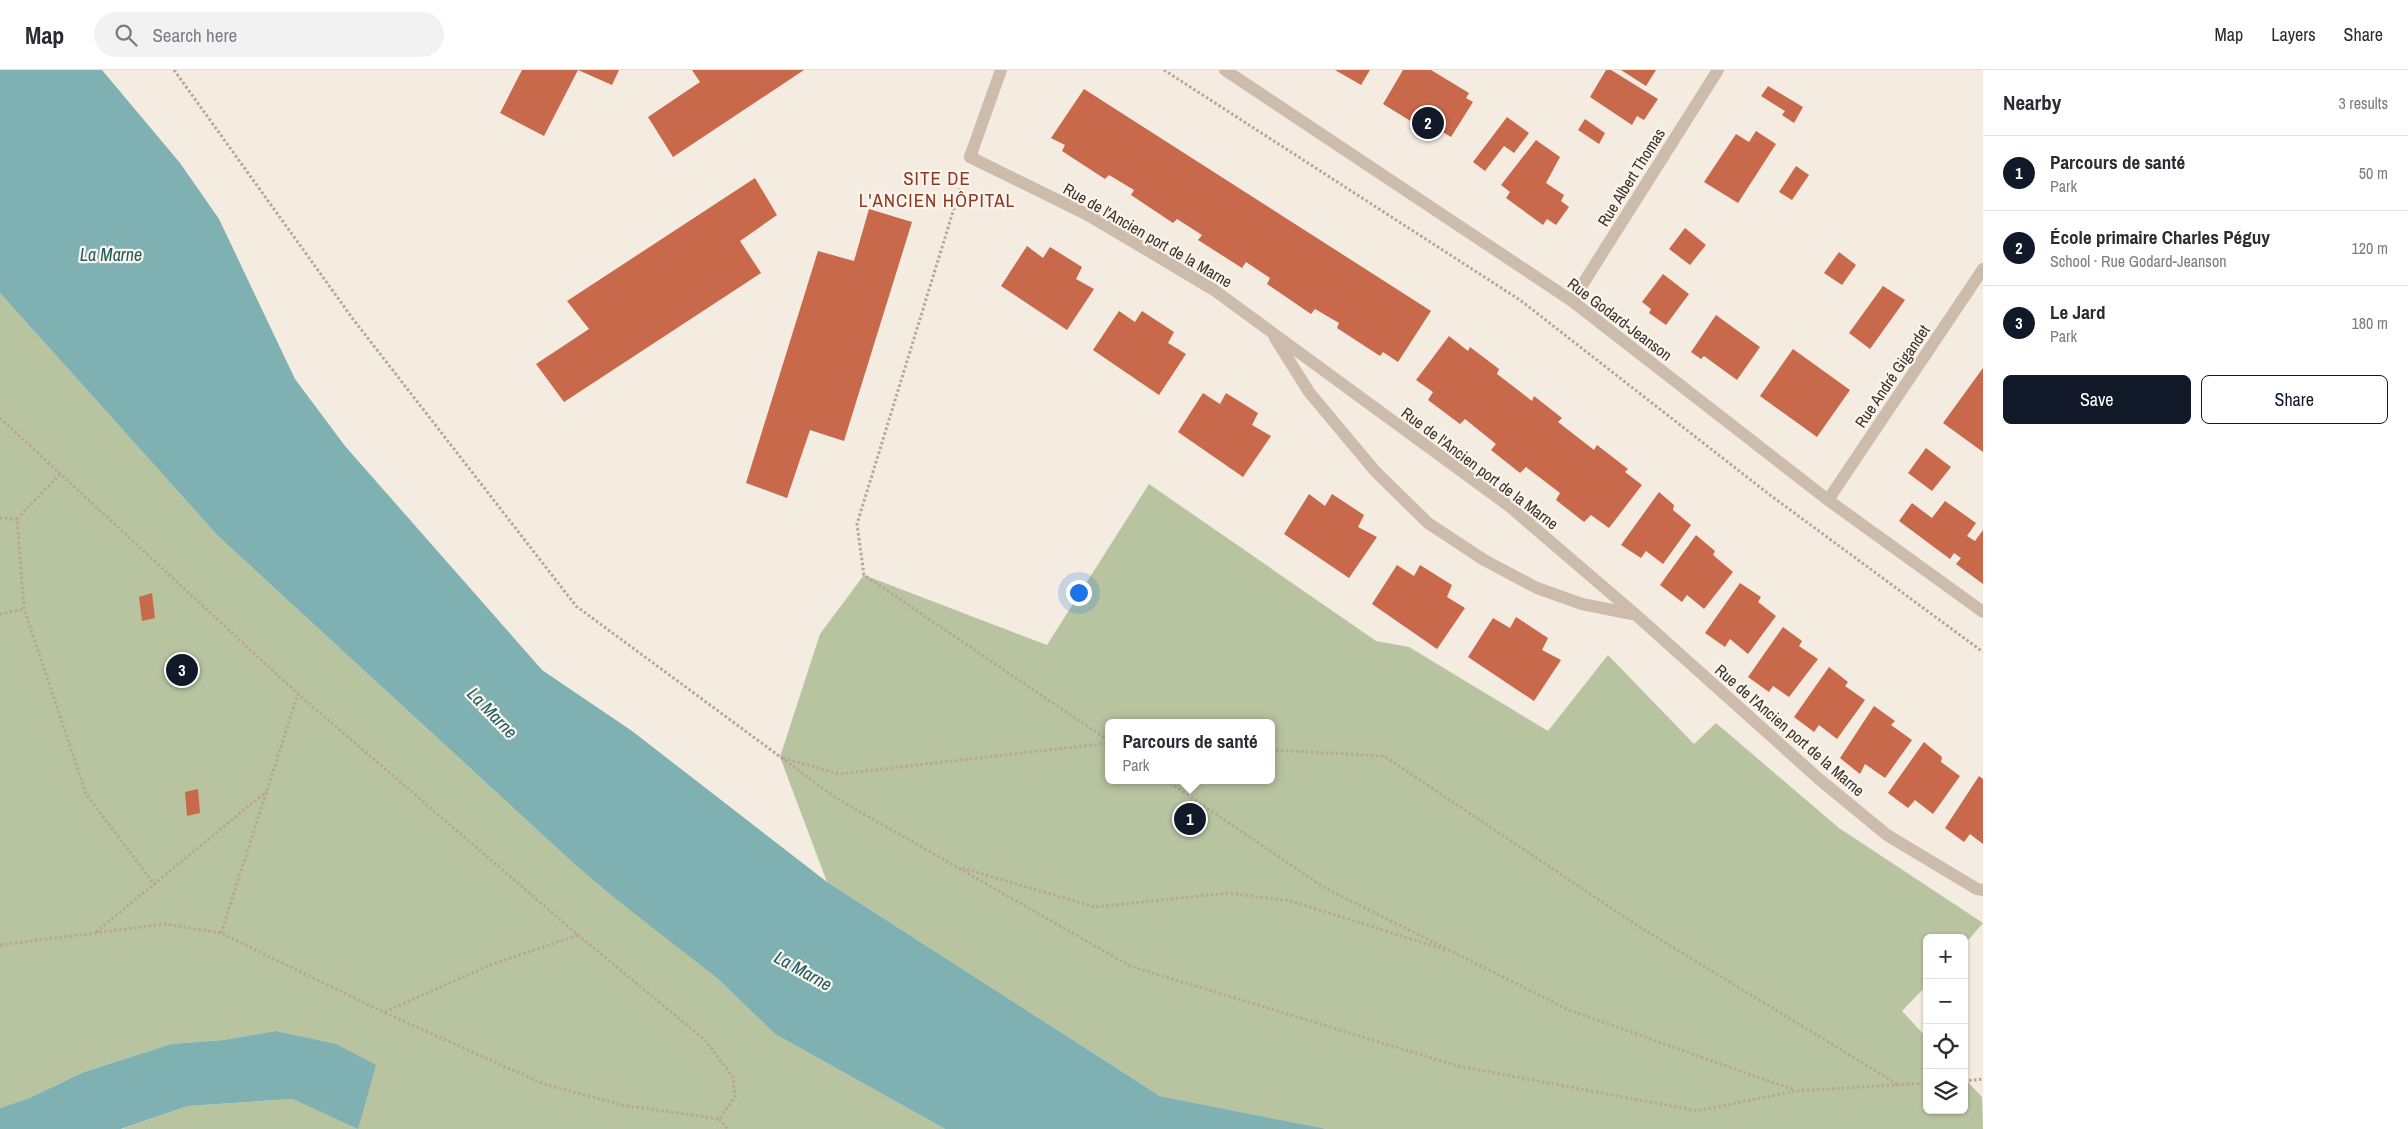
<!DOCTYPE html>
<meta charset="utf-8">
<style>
body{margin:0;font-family:"Archivo Narrow",sans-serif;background:#f2f2f3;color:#2b2b33}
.controls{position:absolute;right:15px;bottom:15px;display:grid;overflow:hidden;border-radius:8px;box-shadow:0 1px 4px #0004}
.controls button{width:45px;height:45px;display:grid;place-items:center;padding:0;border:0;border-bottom:1px solid #e1e1e2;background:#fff;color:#2b2b33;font:25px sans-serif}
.you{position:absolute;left:1078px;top:522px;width:18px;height:18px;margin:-12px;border:4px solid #fff;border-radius:50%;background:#1a73e8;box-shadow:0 0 0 8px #1a73e833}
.badge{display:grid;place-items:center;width:32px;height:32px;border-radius:50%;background:#111827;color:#fff;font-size:16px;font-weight:700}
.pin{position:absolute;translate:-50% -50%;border:2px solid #fff;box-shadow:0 1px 5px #0006}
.popup{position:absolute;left:1105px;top:649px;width:170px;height:65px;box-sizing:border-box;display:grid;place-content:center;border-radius:8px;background:#fff;filter:drop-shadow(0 1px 4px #0005);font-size:16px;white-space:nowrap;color:#7c7c81}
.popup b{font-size:19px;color:#2b2b33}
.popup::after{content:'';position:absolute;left:50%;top:100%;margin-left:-10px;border:10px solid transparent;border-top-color:#fff}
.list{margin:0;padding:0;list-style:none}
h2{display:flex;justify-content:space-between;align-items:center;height:65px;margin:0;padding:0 20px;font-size:21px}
h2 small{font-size:16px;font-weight:400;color:#7c7c81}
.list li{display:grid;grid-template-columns:32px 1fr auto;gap:15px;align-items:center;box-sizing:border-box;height:75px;padding:0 20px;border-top:1px solid #e1e1e2}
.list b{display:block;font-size:19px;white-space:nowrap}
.list p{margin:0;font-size:16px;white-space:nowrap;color:#7c7c81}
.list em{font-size:16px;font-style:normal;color:#7c7c81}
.actions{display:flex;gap:10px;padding:15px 20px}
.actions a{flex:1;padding:11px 0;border:1px solid #111827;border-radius:8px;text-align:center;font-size:18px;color:#111827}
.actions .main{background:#111827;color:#fff}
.icon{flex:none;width:28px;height:28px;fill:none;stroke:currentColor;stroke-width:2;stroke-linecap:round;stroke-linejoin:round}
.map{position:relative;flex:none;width:1983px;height:1059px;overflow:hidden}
header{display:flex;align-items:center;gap:30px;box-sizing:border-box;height:70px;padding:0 25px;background:#fff;border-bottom:1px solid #e1e1e2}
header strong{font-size:24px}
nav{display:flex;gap:28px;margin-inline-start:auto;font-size:18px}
.search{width:350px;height:45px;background:#f2f2f3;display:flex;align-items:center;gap:12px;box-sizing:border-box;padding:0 18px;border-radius:28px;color:#7c7c81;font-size:19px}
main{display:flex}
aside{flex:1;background:#fff}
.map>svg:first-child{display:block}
.green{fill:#b8c4a0;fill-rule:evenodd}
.water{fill:#7fb0b2}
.building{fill:#c8694b}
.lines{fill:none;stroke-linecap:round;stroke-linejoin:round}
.path{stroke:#b9a596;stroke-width:3;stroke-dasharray:2.5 2.5;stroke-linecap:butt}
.service{stroke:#cdbbac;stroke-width:12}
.minor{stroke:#cdbbac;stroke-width:12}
.tertiary{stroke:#cdbbac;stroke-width:12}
.labels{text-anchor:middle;stroke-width:4.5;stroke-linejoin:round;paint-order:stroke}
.street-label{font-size:16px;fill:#3b302b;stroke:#fbf5ee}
.water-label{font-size:18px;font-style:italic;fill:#1f5a5e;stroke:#fbf5ee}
.quarter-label{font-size:19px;letter-spacing:1px;fill:#8c3b22;stroke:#fbf5ee}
</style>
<header>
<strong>Map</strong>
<div class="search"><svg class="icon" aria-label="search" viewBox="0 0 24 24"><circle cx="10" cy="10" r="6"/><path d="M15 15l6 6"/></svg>Search here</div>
<nav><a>Map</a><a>Layers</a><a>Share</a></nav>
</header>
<main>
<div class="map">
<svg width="1983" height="1059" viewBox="0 0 1983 1059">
<rect width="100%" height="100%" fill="#f4ebe1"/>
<g class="green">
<polygon points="0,223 218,466 571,791 717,908 775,964 945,1059 122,1059 188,1036 293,1029 275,961 223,970 171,974 84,1002 29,1028 0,1038"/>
<path d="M 1149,414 L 1376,571 L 1409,577 L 1548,661 L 1608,585 L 1694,674 L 1716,653 L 1839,758 L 1983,853 L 1964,875 L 1964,868 L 1927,868 L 1927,915 L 1902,941 L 1927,968 L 1927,1040 L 1964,1040 L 1964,1008 L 1982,1027 L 1983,1059 L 1327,1059 L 1160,1026 L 827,812 L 780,687 L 820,564 L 864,505 L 1047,575 ZM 1109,653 L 1271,653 L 1271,710 L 1109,710 Z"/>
</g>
<g class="water">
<polygon points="0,0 102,0 180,93 219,149 295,309 345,376 542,600 632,661 827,812 1160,1026 1327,1059 945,1059 775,964 717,908 616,829 571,791 218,466 0,223"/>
<polygon points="275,961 336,974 376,995 358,1059 293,1029 188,1036 121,1059 0,1059 0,1038 29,1028 84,1002 171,974 223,970"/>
</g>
<g class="building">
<polygon points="522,0 619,0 612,15 578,0 544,66 500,43"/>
<polygon points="692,0 804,0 673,87 648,47 700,12"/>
<polygon points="1335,0 1370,0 1361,15"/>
<polygon points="1403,0 1431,0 1469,23 1466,28 1473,32 1451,67 1426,52 1422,58 1383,34"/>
<polygon points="1606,0 1611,0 1658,29 1644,50 1637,46 1632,55 1590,27"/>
<polygon points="1621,0 1656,0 1646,16"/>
<polygon points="1768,16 1803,37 1794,53 1782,45 1785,41 1761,26"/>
<polygon points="1084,19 1431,241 1398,292 1383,282 1380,286 1337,258 1339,253 1315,239 1311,244 1267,214 1270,208 1246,192 1242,198 1198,170 1202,165 1177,149 1173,153 1131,125 1134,120 1109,105 1105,109 1062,81 1065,75 1051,68"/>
<polygon points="1507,47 1529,63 1514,83 1504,76 1485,101 1473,92"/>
<polygon points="1585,49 1605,63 1599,74 1578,60"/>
<polygon points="1756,61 1776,74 1738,133 1704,112 1736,64 1749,72"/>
<polygon points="1536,70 1560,87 1546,113 1564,125 1561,131 1569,137 1556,155 1547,149 1543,155 1506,128 1510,122 1501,115"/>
<polygon points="1796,96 1809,105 1792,130 1779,122"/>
<polygon points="755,108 777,145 740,171 761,203 564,332 536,294 589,259 567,231"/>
<polygon points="869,139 912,152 844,371 810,360 787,428 746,413 818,181 854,191"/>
<polygon points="1685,158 1706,175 1690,195 1669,179"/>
<polygon points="1027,176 1043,188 1050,177 1082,197 1076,209 1094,219 1067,260 1001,216"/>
<polygon points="1839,182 1856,195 1842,215 1824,203"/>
<polygon points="1663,204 1689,224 1666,255 1649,243 1651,239 1642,232"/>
<polygon points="1883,216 1905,230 1870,279 1849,263"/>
<polygon points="1119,241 1135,252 1142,241 1174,262 1168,273 1186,284 1159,325 1093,280"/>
<polygon points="1716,245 1760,277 1737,310 1704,286 1701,289 1691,282"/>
<polygon points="1449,266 1468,281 1470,277 1499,299 1497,304 1532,331 1534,326 1562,348 1558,352 1594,380 1597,375 1628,399 1625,402 1642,415 1609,458 1591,445 1584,452 1556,430 1560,423 1526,397 1520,403 1491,380 1496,374 1465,349 1460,354 1428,330 1433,322 1416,310"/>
<polygon points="1793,279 1850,320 1817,367 1760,326"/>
<polygon points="1983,298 1983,382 1943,353"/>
<polygon points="1203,323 1220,334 1226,323 1258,343 1252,355 1271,366 1243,407 1178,362"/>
<polygon points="1926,378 1951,397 1932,421 1908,403"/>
<polygon points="1659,422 1674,435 1673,440 1691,455 1663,494 1646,481 1641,488 1621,475"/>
<polygon points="1309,424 1325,436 1332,424 1364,445 1358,457 1377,467 1349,508 1284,464"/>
<polygon points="1945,431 1976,453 1967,466 1975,471 1983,460 1983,514 1956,494 1961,488 1954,483 1950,489 1899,451 1912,433 1932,448"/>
<polygon points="1696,465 1715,481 1713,485 1733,502 1704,539 1687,525 1682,532 1660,515"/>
<polygon points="1397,495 1414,506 1420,495 1452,515 1447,527 1465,538 1437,579 1372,534"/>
<polygon points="1740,513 1761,527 1758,532 1776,546 1748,584 1730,569 1725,577 1705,563"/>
<polygon points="152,523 155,548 142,551 139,527"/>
<polygon points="1516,547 1548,568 1542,580 1561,590 1534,631 1468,587 1493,548 1510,558"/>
<polygon points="1783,557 1802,571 1799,576 1818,589 1789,627 1773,616 1769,622 1748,607"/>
<polygon points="1829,597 1848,612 1845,616 1865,630 1837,669 1819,655 1814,662 1794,647"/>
<polygon points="1874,636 1895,651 1891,655 1912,670 1885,708 1865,694 1860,704 1840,688"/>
<polygon points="1924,672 1942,687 1941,692 1960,706 1933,744 1915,730 1908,738 1888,723"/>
<polygon points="1979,706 1983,709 1983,774 1970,764 1964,772 1945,758"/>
<polygon points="198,719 200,743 187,746 185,722"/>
</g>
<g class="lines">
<g class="path">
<polyline points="174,0 353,249 576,536 836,728 1130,896 1458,996 1697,1041 1795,1021 1927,1013"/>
<polyline points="1164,0 1520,230 1770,425 1983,582"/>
<polyline points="963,109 857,454 864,505 1109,671"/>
<polyline points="0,348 298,624 578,865 705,970 733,1007 735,1027 719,1049 622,1035 544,1014 385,943 221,863 166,854 0,875"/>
<polyline points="60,404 17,449 24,539 86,724 155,815"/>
<polyline points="0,448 17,449"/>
<polyline points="0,544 24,539"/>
<polyline points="1271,680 1384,686 1638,856 1897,1014"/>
<polyline points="783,688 839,704 1109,673"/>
<polyline points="1166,710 1323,817 1569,940 1794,1020"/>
<polyline points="962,798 1095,837 1228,823 1291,831 1446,880"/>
<polyline points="96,862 267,721"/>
<polyline points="221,863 298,624"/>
<polyline points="385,942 490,895 578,865"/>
<polyline points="1964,1011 1983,1009"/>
<polyline points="719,1049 728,1059"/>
</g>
<polyline class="service" points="970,87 1001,0"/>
<g class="minor">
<polyline points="970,87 1088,145 1214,220 1270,261 1509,436 1635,544 1819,709 1887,765 1977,819 1983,820"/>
<polyline points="1572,231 1718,0"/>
<polyline points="1275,268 1309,322 1375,401 1428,453 1484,490 1537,518 1582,534 1632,544"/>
<polyline points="1828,430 1983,199"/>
</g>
<polyline class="tertiary" points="1225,0 1572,231 1828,430 1983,542"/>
</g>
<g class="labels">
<g class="street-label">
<text transform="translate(1631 107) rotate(-58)" y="6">Rue Albert Thomas</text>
<text transform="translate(1148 165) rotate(30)" y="6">Rue de l'Ancien port de la Marne</text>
<text transform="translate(1620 249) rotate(37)" y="6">Rue Godard-Jeanson</text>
<text transform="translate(1892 306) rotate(-56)" y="6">Rue André Gigandet</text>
<text transform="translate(1480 398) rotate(37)" y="6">Rue de l'Ancien port de la Marne</text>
<text transform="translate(1790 660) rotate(41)" y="6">Rue de l'Ancien port de la Marne</text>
</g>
<g class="water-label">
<text x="111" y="191">La Marne</text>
<text transform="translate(492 643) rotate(46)" y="6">La Marne</text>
<text transform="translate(803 901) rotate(29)" y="6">La Marne</text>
</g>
<g class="quarter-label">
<text x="937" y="115">SITE DE<tspan x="937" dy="22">L'ANCIEN HÔPITAL</tspan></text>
</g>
</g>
</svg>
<div class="controls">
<button>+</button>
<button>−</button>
<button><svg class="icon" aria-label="locate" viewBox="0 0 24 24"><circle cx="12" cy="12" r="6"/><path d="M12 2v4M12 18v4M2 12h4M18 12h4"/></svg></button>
<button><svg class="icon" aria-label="layers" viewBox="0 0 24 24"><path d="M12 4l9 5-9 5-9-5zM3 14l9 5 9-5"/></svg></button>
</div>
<div class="you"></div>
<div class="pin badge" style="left:1190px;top:749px">1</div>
<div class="popup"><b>Parcours de santé</b>Park</div>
<div class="pin badge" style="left:1428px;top:53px">2</div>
<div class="pin badge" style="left:182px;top:600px">3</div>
</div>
<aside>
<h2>Nearby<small>3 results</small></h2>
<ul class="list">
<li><span class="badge">1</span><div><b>Parcours de santé</b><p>Park</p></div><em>50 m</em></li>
<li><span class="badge">2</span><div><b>École primaire Charles Péguy</b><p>School · Rue Godard-Jeanson</p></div><em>120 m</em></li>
<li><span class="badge">3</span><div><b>Le Jard</b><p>Park</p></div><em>180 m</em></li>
</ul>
<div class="actions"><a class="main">Save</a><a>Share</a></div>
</aside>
</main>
